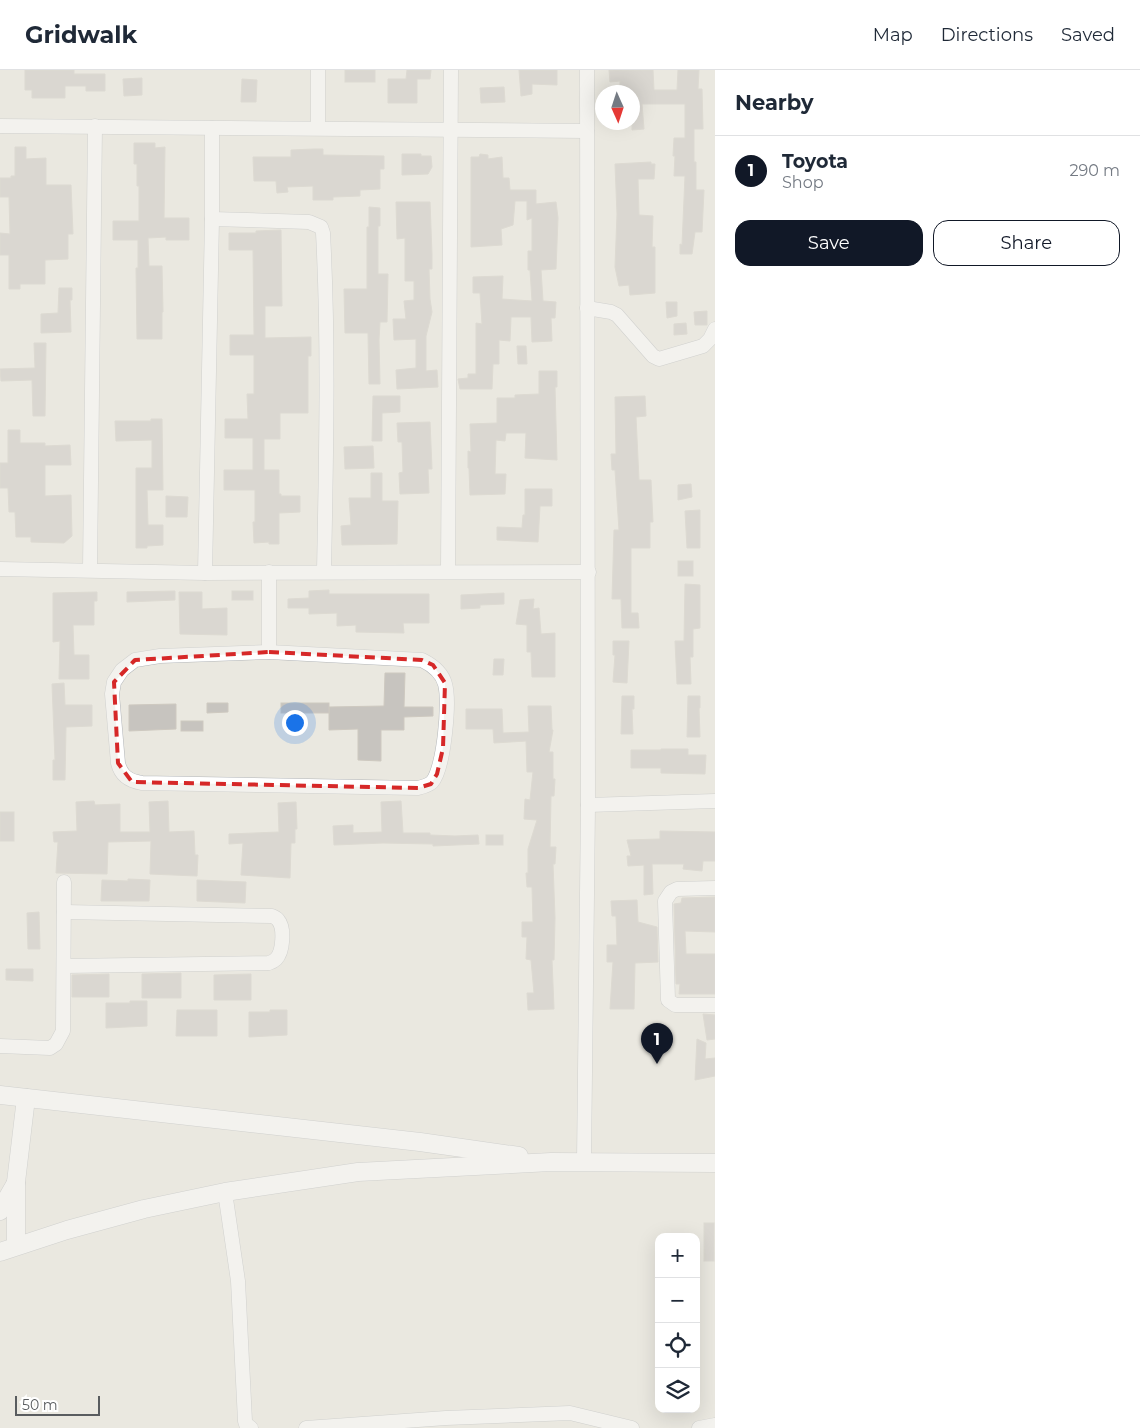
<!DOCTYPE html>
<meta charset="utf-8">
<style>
body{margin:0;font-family:Montserrat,sans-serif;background:#f2f2f3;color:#1f2937}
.controls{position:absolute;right:15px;bottom:15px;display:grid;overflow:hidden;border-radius:10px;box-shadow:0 5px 20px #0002}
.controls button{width:45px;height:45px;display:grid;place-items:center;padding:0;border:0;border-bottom:1px solid #e0e1e3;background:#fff;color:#1f2937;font:25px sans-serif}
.compass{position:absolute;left:595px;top:15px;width:45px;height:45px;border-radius:50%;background:#fff;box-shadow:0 5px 20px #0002;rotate:177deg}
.scale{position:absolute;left:15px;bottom:12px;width:85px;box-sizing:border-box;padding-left:5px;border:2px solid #595c5f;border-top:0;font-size:14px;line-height:18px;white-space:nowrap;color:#595c5f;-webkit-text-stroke:4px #fff;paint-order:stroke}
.you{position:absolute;left:294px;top:652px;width:18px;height:18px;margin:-12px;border:4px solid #fff;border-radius:50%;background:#1a73e8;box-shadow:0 0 0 8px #1a73e833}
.badge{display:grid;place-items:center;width:32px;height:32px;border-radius:50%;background:#111827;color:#fff;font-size:16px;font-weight:700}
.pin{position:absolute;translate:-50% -41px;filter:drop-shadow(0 1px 2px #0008)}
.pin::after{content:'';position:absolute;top:26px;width:18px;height:15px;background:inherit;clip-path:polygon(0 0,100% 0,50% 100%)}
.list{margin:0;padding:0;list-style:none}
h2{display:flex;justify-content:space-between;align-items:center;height:65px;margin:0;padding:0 20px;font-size:21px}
h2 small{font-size:16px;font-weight:400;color:#747a83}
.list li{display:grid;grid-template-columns:32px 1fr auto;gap:15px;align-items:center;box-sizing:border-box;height:70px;padding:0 20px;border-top:1px solid #e0e1e3}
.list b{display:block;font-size:19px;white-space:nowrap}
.list p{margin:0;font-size:16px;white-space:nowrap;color:#747a83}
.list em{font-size:16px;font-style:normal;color:#747a83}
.actions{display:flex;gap:10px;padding:15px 20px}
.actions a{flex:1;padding:11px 0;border:1px solid #111827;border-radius:15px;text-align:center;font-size:18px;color:#111827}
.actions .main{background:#111827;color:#fff}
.icon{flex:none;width:28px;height:28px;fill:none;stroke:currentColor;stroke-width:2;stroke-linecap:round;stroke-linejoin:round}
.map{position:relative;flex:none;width:715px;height:1358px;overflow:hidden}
header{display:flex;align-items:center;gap:30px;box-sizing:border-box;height:70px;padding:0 25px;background:#fff;border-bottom:1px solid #e0e1e3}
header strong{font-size:24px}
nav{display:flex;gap:28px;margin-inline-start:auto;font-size:18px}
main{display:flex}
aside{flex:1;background:#fff}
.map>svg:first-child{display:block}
.building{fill:#c7c4bf;stroke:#cec9c0}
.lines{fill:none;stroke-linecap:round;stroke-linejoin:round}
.minor-casing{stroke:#b3b6b9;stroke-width:15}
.tertiary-casing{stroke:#b3b6b9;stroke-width:19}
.minor{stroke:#fff;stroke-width:14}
.tertiary{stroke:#fff;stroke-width:18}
.marked{fill:none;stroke:#d62828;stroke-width:4;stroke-dasharray:10 6;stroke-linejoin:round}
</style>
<header>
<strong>Gridwalk</strong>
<nav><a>Map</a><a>Directions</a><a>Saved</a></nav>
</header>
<main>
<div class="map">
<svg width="715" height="1358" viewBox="0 0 715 1358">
<rect width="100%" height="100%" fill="#eae8e0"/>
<g class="building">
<polygon points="25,0 74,0 74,4 105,4 105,21 86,21 86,16 65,16 65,28 32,28 32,20 25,20"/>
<rect x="345" y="0" width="30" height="12"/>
<polygon points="407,0 431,0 430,9 417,9 417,33 388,33 388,9 406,9"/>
<polygon points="519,0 557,0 557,15 532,14 532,24 521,26"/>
<polygon points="609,0 653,0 654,20 677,20 678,0 699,0 698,19 702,19 703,59 694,59 694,92 696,92 696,120 704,120 702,162 695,162 692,184 680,184 680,174 682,175 685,106 674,106 675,86 673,86 674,68 685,68 685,34 642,34 644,59 632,60 632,22 620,22 620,11 610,12"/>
<polygon points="142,8 142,25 124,26 123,9"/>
<polygon points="242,9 257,10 256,32 241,32"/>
<polygon points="504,17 505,32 481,33 480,18"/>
<polygon points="134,73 155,73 155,78 165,77 164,148 189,148 189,170 166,170 166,167 148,168 149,196 162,196 163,242 162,242 162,269 137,269 136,198 138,198 138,170 113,170 113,151 139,151 139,116 137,116 137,94 134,94"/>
<polygon points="15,77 26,77 26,89 46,88 46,115 71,115 73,164 68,164 68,189 45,190 45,214 20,214 20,219 9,219 9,185 0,185 0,163 10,164 9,127 0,127 0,108 11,108 11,106 15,106"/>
<polygon points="314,79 323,79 323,85 384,86 384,99 380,99 380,119 360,120 360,126 333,127 333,130 313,130 313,116 287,117 288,122 277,123 276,111 254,111 253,87 291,87 291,80"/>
<polygon points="402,84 421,84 421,86 431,86 432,97 428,104 402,105"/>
<polygon points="480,84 488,85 488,89 502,87 503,108 509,108 510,120 536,120 536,134 556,132 558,148 556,199 541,200 543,231 556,232 555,248 551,248 552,271 532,272 531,247 511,247 510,271 499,270 499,294 493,294 492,319 460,319 458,309 468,308 468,304 476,304 476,253 482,254 480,223 473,223 473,207 503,206 502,229 532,231 530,200 528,200 528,181 532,181 532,148 527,150 527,131 515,131 513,155 501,159 502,175 471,177 471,87 479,87"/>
<polygon points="651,92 651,94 655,94 654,109 638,109 639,145 653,146 652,177 655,177 655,223 630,225 629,215 619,216 615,197 617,144 615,94"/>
<polygon points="396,132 430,132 432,185 432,199 429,199 430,229 432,242 426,266 426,301 437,300 438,317 397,319 396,300 416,298 416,269 394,270 393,249 406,249 404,231 414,230 414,211 405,211 405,168 397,169"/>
<polygon points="369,137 380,138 380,156 378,156 378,204 388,204 387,252 380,252 379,270 380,314 369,314 368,263 345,263 344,219 367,219 367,157 369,157"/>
<polygon points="281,160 282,236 265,236 265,268 311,267 311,286 308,286 308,343 280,343 280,369 264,369 264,400 279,400 279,424 281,424 281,426 300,426 300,442 279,443 279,474 269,474 269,472 254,473 253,452 255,452 255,420 224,420 224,400 253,400 253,368 225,368 225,349 248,349 247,324 254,324 254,285 230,285 230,265 254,265 253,180 229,180 229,163 256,163 256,161"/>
<polygon points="59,218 72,218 72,230 70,230 71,262 41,263 41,244 58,243"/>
<polygon points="666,232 677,232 677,246 667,248"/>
<polygon points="707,241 707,255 695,255 694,242"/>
<polygon points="686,253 687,264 674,265 674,254"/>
<polygon points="34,273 46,273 45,346 33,346 32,310 1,311 0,299 35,298"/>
<polygon points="517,276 526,276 527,294 518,294"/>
<polygon points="539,301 557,301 557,317 555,317 557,390 525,388 526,363 506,363 505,371 496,370 495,404 506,404 505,424 470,425 469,398 468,398 468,381 471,382 470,354 497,353 497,328 515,328 515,325 539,324"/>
<polygon points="373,326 400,326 400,342 382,343 382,371 372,371"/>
<polygon points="645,326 646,346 636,347 639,410 651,410 653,452 650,452 650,478 631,478 631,543 638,543 639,558 622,558 621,529 612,529 614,460 619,460 615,400 612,400 611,384 616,384 615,327"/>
<polygon points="151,349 162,349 163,420 147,420 148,455 163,455 163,475 147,476 147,478 136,478 136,398 152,398 152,370 116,371 115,351 151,351"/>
<polygon points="430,352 432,399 428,399 429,423 400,424 399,403 403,402 402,372 398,372 397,353"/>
<polygon points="8,360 20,360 20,373 45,373 45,376 70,375 71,395 45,395 45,426 71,425 72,466 64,473 31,472 31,467 16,467 15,442 9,442 8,418 0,418 0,393 8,393"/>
<polygon points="373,376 374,398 345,399 344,377"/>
<polygon points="371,403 382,403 382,431 398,431 397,474 342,475 341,456 351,455 349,428 371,428"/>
<polygon points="691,414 692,427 678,430 678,415"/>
<polygon points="525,419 552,419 552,436 540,436 538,472 497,470 497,457 522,458 523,445 525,445"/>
<polygon points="166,426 188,427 187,447 166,447"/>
<polygon points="700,440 700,478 687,478 685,441"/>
<rect x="678" y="491" width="15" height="15"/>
<polygon points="685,514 700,515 700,558 693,559 693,587 690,587 691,614 677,614 675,571 684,571"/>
<polygon points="329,520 329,524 429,524 429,553 403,553 404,563 356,562 356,555 337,556 337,543 309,544 309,538 288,538 288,529 309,528 309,521"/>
<polygon points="175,521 175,530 127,532 127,522"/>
<rect x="232" y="521" width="21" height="9"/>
<polygon points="97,522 97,531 94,531 94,555 73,555 74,585 89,585 89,609 59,609 60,571 53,572 53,523"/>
<polygon points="179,522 202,522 202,539 227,538 227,565 180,564"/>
<polygon points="504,523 504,534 480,535 480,538 461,539 461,525"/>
<polygon points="534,529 533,539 539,538 541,564 555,563 555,607 532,607 531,582 527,582 527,555 516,554 520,530"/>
<polygon points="613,571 629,571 627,613 613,612 615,585 613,585"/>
<polygon points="494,589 504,589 503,605 493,605"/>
<polygon points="385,603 405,603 404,637 433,637 433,646 404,647 404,660 381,660 381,691 358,690 358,659 329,660 329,637 384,636"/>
<polygon points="64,613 65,635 92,635 92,656 66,657 65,710 53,710 53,690 55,690 52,614"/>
<polygon points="622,626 634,626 634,639 632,639 633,664 621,664"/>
<polygon points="688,626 700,626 700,638 699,638 700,667 687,667"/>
<polygon points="207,633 228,633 228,642 207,643"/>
<rect x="281" y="633" width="48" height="10"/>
<polygon points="176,634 176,659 129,661 129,635"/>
<polygon points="528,636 551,636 552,660 553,660 549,682 553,682 553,709 555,709 554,726 551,726 550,777 556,777 555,794 553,794 555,848 554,890 552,890 554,939 528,940 527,923 534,923 531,890 526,889 527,867 522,867 522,852 533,852 532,817 527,817 526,803 528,803 528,779 537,750 524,749 525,729 530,730 533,702 527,702 526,671 494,673 493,659 466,659 466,639 502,639 503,663 529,662"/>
<rect x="181" y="651" width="22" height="10"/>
<polygon points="661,679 688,679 688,685 706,685 705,704 661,703 661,698 631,698 631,680 661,680"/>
<polygon points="94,731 95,735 120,734 120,762 150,762 149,732 168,731 169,762 194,761 195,785 198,785 197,806 150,804 151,771 108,772 107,804 56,803 58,772 54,772 53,762 77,761 76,732"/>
<polygon points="401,731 403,763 430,763 430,765 455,766 478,765 479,774 433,776 433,774 383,773 334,775 333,756 353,755 353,763 382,762 381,732"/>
<polygon points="296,732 297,759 295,759 295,773 291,773 290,808 241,805 243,773 229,774 229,764 279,762 278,733"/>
<rect x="0" y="742" width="14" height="29"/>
<polygon points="660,761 715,762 715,791 703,791 702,801 683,799 684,794 652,794 653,824 644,825 644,795 628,796 627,786 631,786 627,770 660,769"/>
<rect x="486" y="765" width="17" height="10"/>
<polygon points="128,809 150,810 149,831 101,831 102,810 128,811"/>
<polygon points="197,810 246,812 245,833 197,831"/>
<polygon points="715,827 715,862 685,861 686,884 715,884 715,924 679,924 680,914 676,914 674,834 681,833 682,828"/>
<polygon points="637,830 638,852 657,857 658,892 635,893 634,939 610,939 613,892 607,892 607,875 617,875 616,846 612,846 611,831"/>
<polygon points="39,842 40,879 28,879 27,843"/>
<polygon points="6,899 33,899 33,911 6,910"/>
<polygon points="181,903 181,928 142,928 142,904"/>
<polygon points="109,904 109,927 72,927 72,905"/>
<polygon points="251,904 251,930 214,930 214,905"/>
<polygon points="130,931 147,931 147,956 106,958 106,933 130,933"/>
<polygon points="177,940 217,940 217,966 176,966"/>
<polygon points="270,940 287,940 287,965 249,967 249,942 270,942"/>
<polygon points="703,944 715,945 715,969 707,970"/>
<polygon points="697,969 706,973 705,989 715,988 715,1006 695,1010"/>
<rect x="704" y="1153" width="10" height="38"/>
</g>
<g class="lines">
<g class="minor-casing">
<g id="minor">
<polyline points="318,0 318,58"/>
<polyline points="0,56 587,61"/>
<path d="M 212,149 L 309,152 L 321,157 L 323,163 C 329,276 326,389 324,502"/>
<polyline points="587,238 611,242 617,245 653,286 659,289 703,276 710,269 715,259"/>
<polyline points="0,499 205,503 589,502"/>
<polyline points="90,500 95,56"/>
<polyline points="448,501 451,0"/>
<polyline points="269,502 269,582"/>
<polyline points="205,503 212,149 212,58"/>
<path d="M 269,582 L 422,590 C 432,595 442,602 445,614 C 450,631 444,699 432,712 C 429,715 422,717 418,718 L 142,713 C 129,711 121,706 118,693 L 112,624 L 114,612 L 122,600 L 135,590 L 160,586 Z"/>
<polyline points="588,735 715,731"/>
<polyline points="715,818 677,819 671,822 665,831 668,930 675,935 715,935"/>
<path d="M 64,896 L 269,893 C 272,892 274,891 276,889 C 283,882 285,858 278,850 C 277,848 274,847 272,846 L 64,842"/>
<polyline points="0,976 50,978 56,974 63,961 64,812"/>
<polyline points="584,1091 588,735 587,0"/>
<polyline points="225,1122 238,1211 245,1351 246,1354 251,1358"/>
<polyline points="306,1358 446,1348 570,1343 632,1358"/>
<polyline points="699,1358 715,1355"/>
</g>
</g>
<g class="tertiary-casing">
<g id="tertiary">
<polyline points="0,1025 420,1072 519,1086"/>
<polyline points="0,1141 16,1113"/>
<polyline points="16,1176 16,1112 26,1028"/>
<polyline points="0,1182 67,1160 144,1139 225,1122 358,1102 551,1092 715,1093"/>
</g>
</g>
<use href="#minor" class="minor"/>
<use href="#tertiary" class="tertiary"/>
</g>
<path d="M0 0H715V1358H0ZM 269,582 L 422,590 L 433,595 L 445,613 L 443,678 L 437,704 L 431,714 L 418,718 L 132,712 L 118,693 L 114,612 L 135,590 Z" fill="#eae8e0" fill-opacity=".55" fill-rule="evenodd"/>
<path class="marked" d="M 269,582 L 422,590 L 433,595 L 445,613 L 443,678 L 437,704 L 431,714 L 418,718 L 132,712 L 118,693 L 114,612 L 135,590 Z"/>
</svg>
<div class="controls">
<button>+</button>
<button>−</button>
<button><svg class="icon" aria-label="locate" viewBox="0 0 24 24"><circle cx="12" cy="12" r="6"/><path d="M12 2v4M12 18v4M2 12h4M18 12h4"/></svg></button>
<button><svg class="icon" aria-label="layers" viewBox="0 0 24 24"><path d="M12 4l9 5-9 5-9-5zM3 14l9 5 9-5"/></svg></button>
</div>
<svg class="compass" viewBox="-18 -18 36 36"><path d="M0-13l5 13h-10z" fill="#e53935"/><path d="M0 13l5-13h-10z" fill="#747a83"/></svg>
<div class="scale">50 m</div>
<div class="you"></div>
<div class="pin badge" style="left:657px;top:994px">1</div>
</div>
<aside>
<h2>Nearby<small></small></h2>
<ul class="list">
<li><span class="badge">1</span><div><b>Toyota</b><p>Shop</p></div><em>290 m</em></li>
</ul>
<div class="actions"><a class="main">Save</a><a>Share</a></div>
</aside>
</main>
